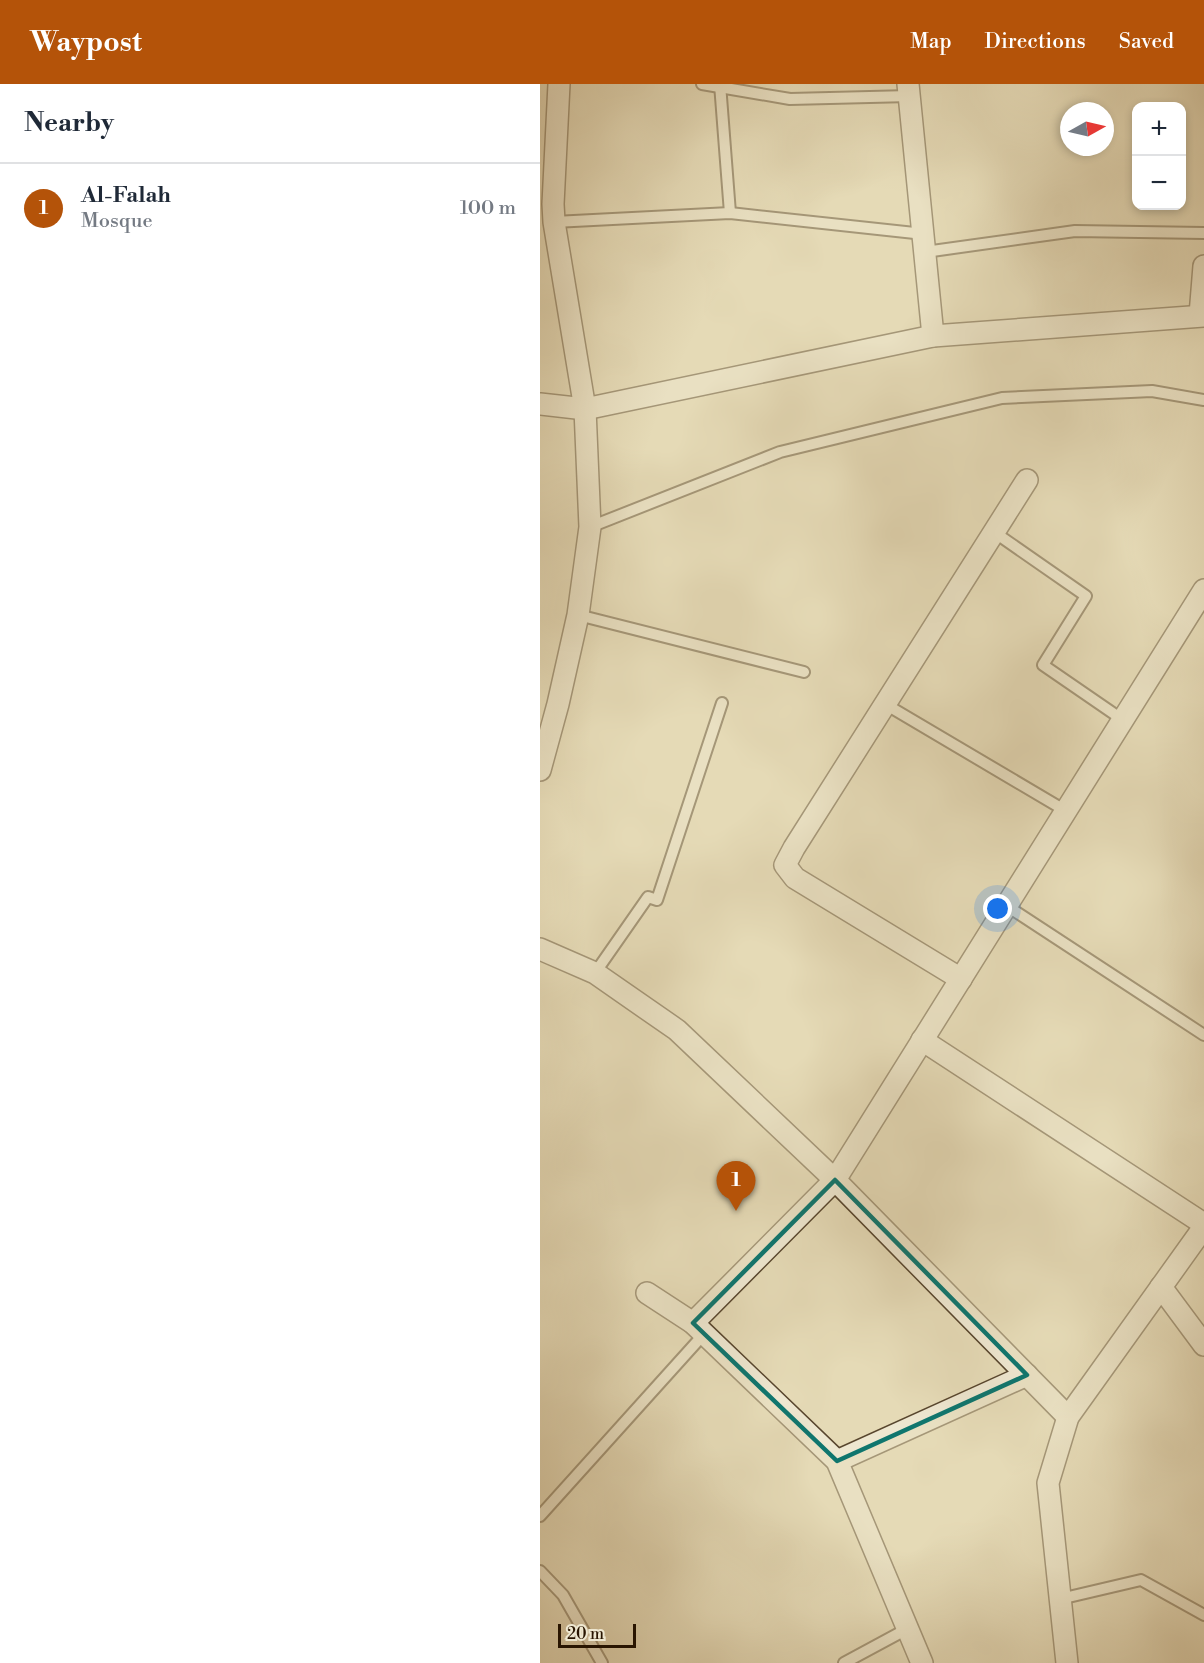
<!DOCTYPE html>
<meta charset="utf-8">
<style>
body{margin:0;font-family:"Libre Bodoni",serif;background:#f2f2f3;color:#1f2937}
.controls{position:absolute;right:18px;top:18px;display:grid;overflow:hidden;border-radius:12px;box-shadow:0 3px 9px #0003}
.controls button{width:54px;height:54px;display:grid;place-items:center;padding:0;border:0;border-bottom:2px solid #e0e1e3;background:#fff;color:#1f2937;font:30px sans-serif}
.compass{position:absolute;left:520px;top:18px;width:54px;height:54px;border-radius:50%;background:#fff;box-shadow:0 3px 9px #0003;rotate:82deg}
.scale{position:absolute;left:18px;bottom:15px;width:78px;box-sizing:border-box;padding-left:6px;border:3px solid #291501;border-top:0;font-size:16px;line-height:21px;white-space:nowrap;color:#291501;-webkit-text-stroke:4px #eee7d0;paint-order:stroke}
.you{position:absolute;left:458px;top:825px;width:21px;height:21px;margin:-15px;border:4px solid #fff;border-radius:50%;background:#1a73e8;box-shadow:0 0 0 9px #1a73e833}
.badge{display:grid;place-items:center;width:39px;height:39px;border-radius:50%;background:#b45309;color:#fff;font-size:20px;font-weight:700}
.pin{position:absolute;translate:-50% -50px;filter:drop-shadow(0 2px 3px #0008)}
.pin::after{content:'';position:absolute;top:32px;width:21px;height:18px;background:inherit;clip-path:polygon(0 0,100% 0,50% 100%)}
.list{margin:0;padding:0;list-style:none}
h2{display:flex;justify-content:space-between;align-items:center;height:78px;margin:0;padding:0 24px;font-size:26px}
h2 small{font-size:20px;font-weight:400;color:#747a83}
.list li{display:grid;grid-template-columns:39px 1fr auto;gap:18px;align-items:center;box-sizing:border-box;height:90px;padding:0 24px;border-top:2px solid #e0e1e3}
.list b{display:block;font-size:22px;white-space:nowrap}
.list p{margin:0;font-size:20px;white-space:nowrap;color:#747a83}
.list em{font-size:20px;font-style:normal;color:#747a83}
.map{position:relative;flex:none;width:664px;height:1579px;overflow:hidden}
header{display:flex;align-items:center;gap:36px;box-sizing:border-box;height:84px;padding:0 30px;background:#b45309;color:#fff}
header strong{font-size:28px}
nav{display:flex;gap:33px;margin-inline-start:auto;font-size:21px}
main{display:flex}
aside{flex:1;background:#fff}
.map>svg:first-child{display:block}
.lines{fill:none;stroke-linecap:round;stroke-linejoin:round}
.lane-casing{stroke:#58462e;stroke-width:14}
.street-casing{stroke:#58462e;stroke-width:24}
.lane{stroke:#eee7d0;stroke-width:10}
.street{stroke:#eee7d0;stroke-width:21}
.marked{fill:none;stroke:#0f766e;stroke-width:4.5;stroke-linejoin:round}
</style>
<header>
<strong>Waypost</strong>
<nav><a>Map</a><a>Directions</a><a>Saved</a></nav>
</header>
<main>
<aside>
<h2>Nearby<small></small></h2>
<ul class="list">
<li><span class="badge">1</span><div><b>Al-Falah</b><p>Mosque</p></div><em>100 m</em></li>
</ul>
</aside>
<div class="map">
<svg width="664" height="1579" viewBox="0 0 664 1579">
<rect width="100%" height="100%" fill="#e5dab6"/>
<filter id="stains"><feTurbulence type="fractalNoise" baseFrequency=".00333" numOctaves="4"/><feColorMatrix values="0 0 0 0 .2 0 0 0 0 .09 0 0 0 0 .02 0 0 0 .5 -.17"/></filter>
<radialGradient id="worn" r=".72"><stop offset=".6" stop-color="#630" stop-opacity="0"/><stop offset="1" stop-color="#630" stop-opacity=".3"/></radialGradient>
<g class="lines">
<g class="lane-casing">
<g id="lane">
<polyline points="162,0 250,15 370,12"/>
<polyline points="180,0 190,129"/>
<polyline points="14,138 190,129 384,150"/>
<polyline points="385,168 535,147 664,149"/>
<polyline points="50,443 240,368 462,314 612,307 664,316"/>
<polyline points="454,448 546,512 503,581 583,636"/>
<polyline points="38,531 264,588"/>
<polyline points="345,620 526,727"/>
<polyline points="467,822 664,951"/>
<polyline points="55,889 108,813 117,816 182,619"/>
<polyline points="0,1432 164,1250"/>
<polyline points="0,1487 23,1511 62,1579"/>
<polyline points="520,1515 601,1496 664,1531"/>
<polyline points="304,1579 367,1545"/>
</g>
</g>
<g class="street-casing">
<g id="street">
<polyline points="368,0 393,252"/>
<polyline points="660,231 664,182"/>
<polyline points="0,320 45,325 393,252 664,232"/>
<polyline points="0,686 18,620 38,531 50,443 45,325 14,138 13,120 19,0"/>
<polyline points="0,865 55,889 137,946 295,1096 528,1333"/>
<polyline points="421,895 255,794 245,781 254,764 487,396"/>
<polyline points="382,956 664,1140"/>
<polyline points="621,1203 664,1261"/>
<polyline points="107,1209 153,1239 297,1377 382,1579"/>
<polyline points="153,1239 295,1096 664,506"/>
<polyline points="297,1377 487,1291"/>
<polyline points="527,1579 508,1399 528,1333 664,1143"/>
</g>
</g>
<use href="#lane" class="lane"/>
<use href="#street" class="street"/>
</g>
<path d="M0 0H664V1579H0ZM 295,1096 L 487,1291 L 297,1377 L 153,1239 Z" fill="#e5dab6" fill-opacity=".55" fill-rule="evenodd"/>
<path class="marked" d="M 295,1096 L 487,1291 L 297,1377 L 153,1239 Z"/>
<rect width="100%" height="100%" filter="url(#stains)"/>
<rect width="100%" height="100%" fill="url(#worn)"/>
</svg>
<div class="controls">
<button>+</button>
<button>−</button>
</div>
<svg class="compass" viewBox="-18 -18 36 36"><path d="M0-13l5 13h-10z" fill="#e53935"/><path d="M0 13l5-13h-10z" fill="#747a83"/></svg>
<div class="scale">20 m</div>
<div class="you"></div>
<div class="pin badge" style="left:196px;top:1127px">1</div>
</div>
</main>
